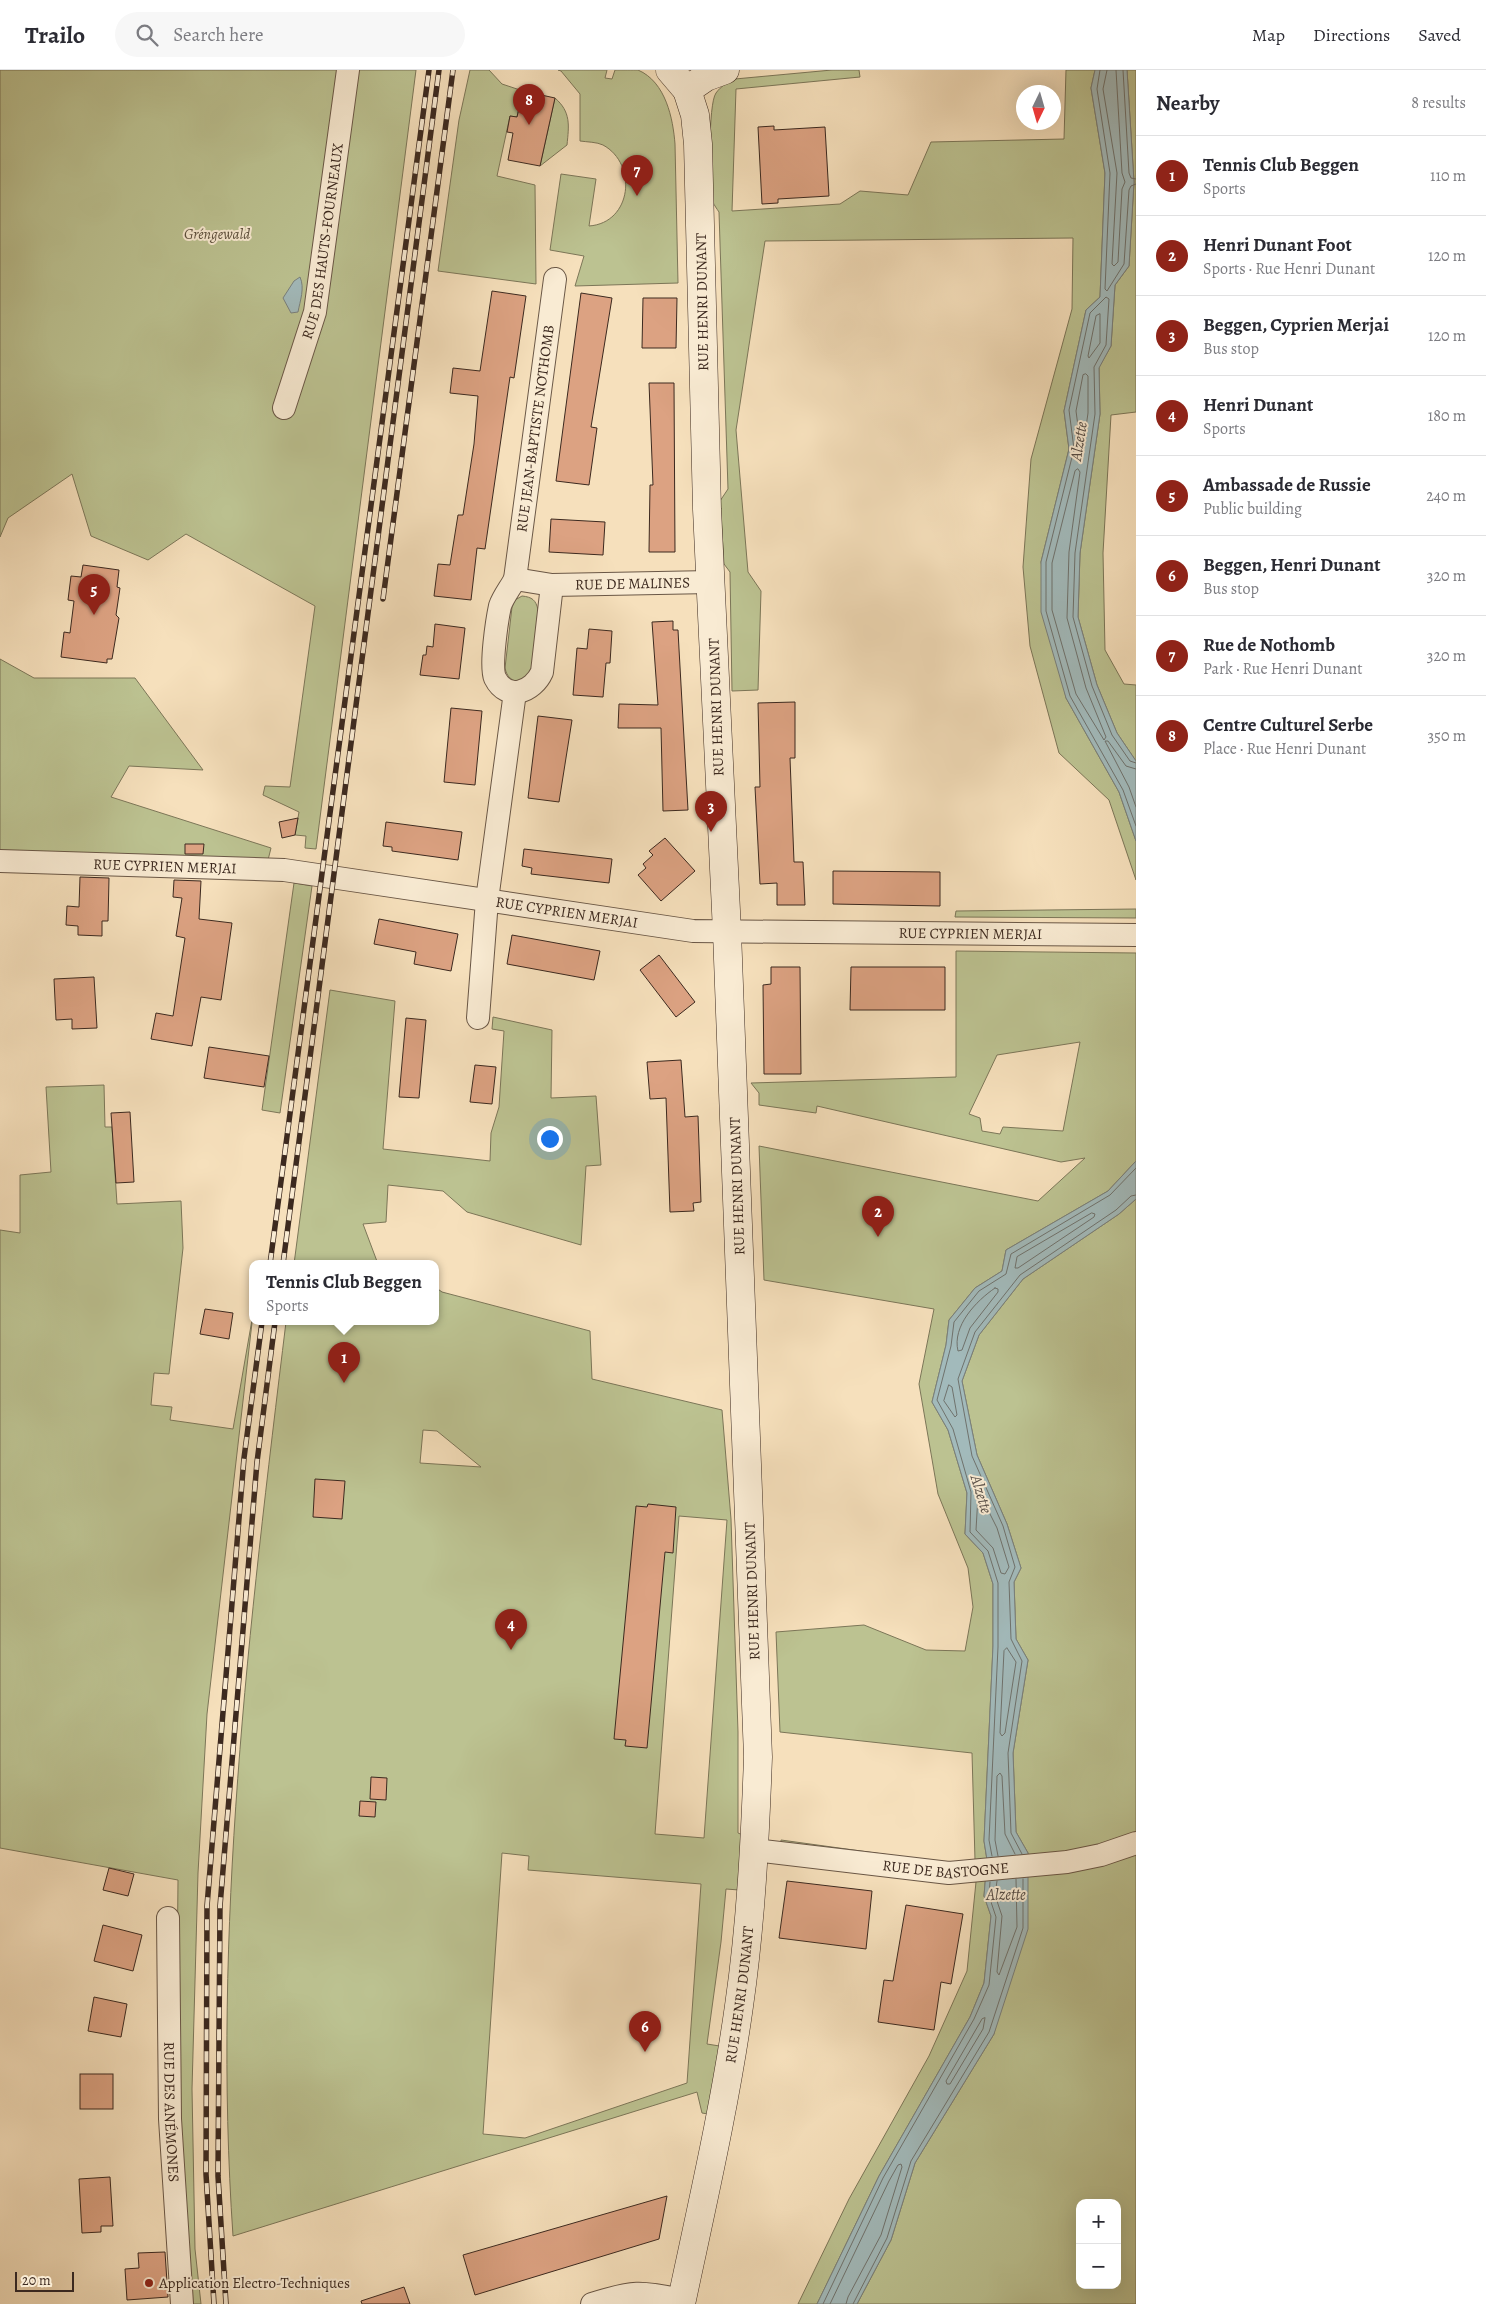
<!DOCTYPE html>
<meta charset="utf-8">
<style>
body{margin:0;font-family:Alegreya,serif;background:#f7f7f7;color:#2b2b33}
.controls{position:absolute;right:15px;bottom:15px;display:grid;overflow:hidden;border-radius:10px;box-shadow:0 5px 20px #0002}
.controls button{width:45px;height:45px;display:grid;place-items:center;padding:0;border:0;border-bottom:1px solid #e1e1e2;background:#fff;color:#2b2b33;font:25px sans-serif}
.compass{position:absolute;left:1016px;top:15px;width:45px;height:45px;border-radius:50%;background:#fff;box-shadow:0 5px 20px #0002;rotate:185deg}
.scale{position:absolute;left:15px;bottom:12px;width:59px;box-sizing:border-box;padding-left:5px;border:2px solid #3c291f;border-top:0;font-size:14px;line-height:18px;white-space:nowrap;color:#3c291f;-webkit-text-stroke:4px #f9ebd3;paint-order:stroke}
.you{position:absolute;left:549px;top:1068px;width:18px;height:18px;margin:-12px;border:4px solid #fff;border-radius:50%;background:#1a73e8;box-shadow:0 0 0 8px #1a73e833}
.badge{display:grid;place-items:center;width:32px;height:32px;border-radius:50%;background:#8f2418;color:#fff;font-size:16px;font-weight:700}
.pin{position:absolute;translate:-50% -41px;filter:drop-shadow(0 1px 2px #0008)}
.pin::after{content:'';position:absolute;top:26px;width:18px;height:15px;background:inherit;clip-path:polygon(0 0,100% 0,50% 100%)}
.popup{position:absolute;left:249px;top:1190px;width:190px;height:65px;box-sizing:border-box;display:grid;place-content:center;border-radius:10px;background:#fff;filter:drop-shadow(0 1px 4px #0005);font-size:16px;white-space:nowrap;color:#7c7c81}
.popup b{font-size:19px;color:#2b2b33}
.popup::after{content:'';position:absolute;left:50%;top:100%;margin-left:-10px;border:10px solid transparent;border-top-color:#fff}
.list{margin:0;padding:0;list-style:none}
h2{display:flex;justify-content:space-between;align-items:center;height:65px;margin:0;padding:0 20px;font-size:21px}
h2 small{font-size:16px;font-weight:400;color:#7c7c81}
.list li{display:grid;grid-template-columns:32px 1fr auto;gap:15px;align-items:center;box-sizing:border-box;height:80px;padding:0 20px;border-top:1px solid #e1e1e2}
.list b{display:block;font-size:19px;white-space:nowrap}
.list p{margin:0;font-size:16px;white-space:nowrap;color:#7c7c81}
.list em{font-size:16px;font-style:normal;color:#7c7c81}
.icon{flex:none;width:28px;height:28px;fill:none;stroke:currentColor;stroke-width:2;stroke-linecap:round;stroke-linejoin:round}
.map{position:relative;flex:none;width:1136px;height:2234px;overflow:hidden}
header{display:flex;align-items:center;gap:30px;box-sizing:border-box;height:70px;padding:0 25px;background:#fff;border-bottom:1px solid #e1e1e2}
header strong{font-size:24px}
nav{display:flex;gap:28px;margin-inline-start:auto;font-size:18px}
.search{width:350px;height:45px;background:#f7f7f7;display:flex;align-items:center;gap:12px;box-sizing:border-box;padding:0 18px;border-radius:28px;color:#7c7c81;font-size:19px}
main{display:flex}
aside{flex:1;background:#fff}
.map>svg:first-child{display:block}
.green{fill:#bcc291;stroke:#7c7658;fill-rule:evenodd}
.water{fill:#a2babb;stroke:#79807d}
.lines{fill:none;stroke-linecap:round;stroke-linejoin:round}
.shore{stroke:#6f726d;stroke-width:1}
.building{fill:#dca282;stroke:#3c291f}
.minor-casing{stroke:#6a5746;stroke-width:24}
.tertiary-casing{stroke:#6a5746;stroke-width:29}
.secondary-casing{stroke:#3c291f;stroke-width:29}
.minor{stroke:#f9ebd3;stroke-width:22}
.tertiary{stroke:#f9ebd3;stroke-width:28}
.secondary{stroke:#f9ebd3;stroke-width:28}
.rail-casing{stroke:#3c291f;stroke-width:5.5}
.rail{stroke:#f9ebd3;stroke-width:4;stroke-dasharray:11;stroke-linecap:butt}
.poi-dot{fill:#8f2418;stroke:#f9ebd3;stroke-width:2}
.labels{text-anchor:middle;stroke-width:4;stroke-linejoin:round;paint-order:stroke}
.park-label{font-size:15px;font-style:italic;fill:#5c4f3c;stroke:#f9ebd3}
.street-label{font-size:15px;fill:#3c291f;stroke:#f9ebd3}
.poi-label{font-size:15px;fill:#3c291f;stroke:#f9ebd3;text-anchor:start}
.water-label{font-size:16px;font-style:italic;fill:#564d46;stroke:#f9ebd3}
</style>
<header>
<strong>Trailo</strong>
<div class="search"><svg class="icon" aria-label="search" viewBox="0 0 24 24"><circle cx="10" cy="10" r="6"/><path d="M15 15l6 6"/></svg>Search here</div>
<nav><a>Map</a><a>Directions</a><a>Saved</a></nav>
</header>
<main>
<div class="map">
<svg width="1136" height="2234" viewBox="0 0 1136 2234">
<rect width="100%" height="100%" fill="#f6e0bc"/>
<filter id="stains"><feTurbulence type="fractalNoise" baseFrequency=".004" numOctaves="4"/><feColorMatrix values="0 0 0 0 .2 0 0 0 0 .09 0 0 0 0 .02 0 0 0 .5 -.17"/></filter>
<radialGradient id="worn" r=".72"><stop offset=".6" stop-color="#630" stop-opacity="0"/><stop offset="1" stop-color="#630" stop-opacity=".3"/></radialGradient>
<g class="green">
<polygon points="0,0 416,0 316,779 305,778 306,766 295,765 299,742 263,725 265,716 290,717 315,536 186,464 148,490 91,466 72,404 8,448 0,467"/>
<polygon points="470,0 489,0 502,14 523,21 517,47 510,46 497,106 535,115 536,214 438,201 459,50"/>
<path d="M 558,0 L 607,0 L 605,8 L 612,9 L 615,0 C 622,0 633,0 638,0 C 666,12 673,49 675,74 L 678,213 L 575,216 L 584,186 L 550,180 L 561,104 L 596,109 L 589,156 C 632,153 638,94 603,75 C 597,72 587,72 580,71 L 580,24 L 561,1 Z"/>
<path d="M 832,0 L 859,0 L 860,7 L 736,19 L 732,141 L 840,134 L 860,121 L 908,125 L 931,72 L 1064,69 L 1066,0 L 1095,0 L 1091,18 L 1105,103 L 1100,227 L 1086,240 L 1064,341 L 1069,379 L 1041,492 L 1066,628 L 1119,722 L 1136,771 L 1136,810 L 1109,730 L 1059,683 L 1030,576 L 1023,497 L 1031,389 L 1072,239 L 1073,168 L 765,171 L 736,360 L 748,502 L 761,521 L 758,620 L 732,621 L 730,502 L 724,494 L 720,431 L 728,419 L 719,142 C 717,139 714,135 713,132 C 709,116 708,34 716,23 C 721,16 728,12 735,9 Z"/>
<polygon points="1127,0 1136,0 1136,342 1111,345 1103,483 1105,580 1124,614 1136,615 1136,691 1117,663 1097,615 1078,547 1080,483 1100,344 1099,297 1111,276 1115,215 1129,196 1134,112"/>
<path d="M 555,28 C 571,42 569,55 567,75 L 540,96 Z"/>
<path d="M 522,526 C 532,527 536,530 538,540 L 532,601 L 521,612 C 511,611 507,607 505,598 L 512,537 L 515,530 Z"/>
<polygon points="0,589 34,608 135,608 203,700 129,696 111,727 271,778 268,790 0,783"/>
<polygon points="294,813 312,816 280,1043 262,1040"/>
<polygon points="1136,839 1136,848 955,847 956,841"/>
<path d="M 956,881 L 1136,883 L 1136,1091 L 1108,1121 L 1006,1180 L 1002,1201 L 975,1218 L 949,1250 L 946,1275 L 932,1332 L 948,1360 L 967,1423 L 965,1464 L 983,1483 L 993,1514 L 993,1576 L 984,1771 L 987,1790 L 984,1826 L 991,1846 L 984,1913 L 970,1947 L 879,2106 L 817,2234 L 798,2234 L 849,2129 L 929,1986 L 967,1901 L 976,1812 L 780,1794 L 781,1770 L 948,1793 L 975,1790 L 972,1683 L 780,1662 L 776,1562 L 864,1555 L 926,1580 L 965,1581 L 973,1537 L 968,1498 L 938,1424 L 919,1314 L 934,1239 L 764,1210 L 759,1076 L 1038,1131 L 1085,1088 L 1061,1092 L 817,1036 L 816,1043 L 759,1035 L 759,1023 L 751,1013 L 956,1007 ZM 1080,972 L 1063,1061 L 1003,1057 L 1000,1064 L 982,1061 L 980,1048 L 969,1044 L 997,985 Z"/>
<polygon points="330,920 395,931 383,1079 490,1091 491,1063 499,1037 504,961 492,959 493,947 552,960 551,1028 596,1026 601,1095 586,1096 581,1175 467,1142 443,1121 388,1115 386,1152 363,1154 378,1194 294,1194"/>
<polygon points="104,1015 105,1057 112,1057 117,1134 181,1131 183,1178 169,1304 154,1303 151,1335 172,1337 170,1350 233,1359 253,1244 207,1644 198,1803 192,2019 195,2179 201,2234 187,2234 176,2016 178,1810 0,1778 0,1160 20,1163 20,1105 51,1102 46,1017"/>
<path d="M 1136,1129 L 1136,2234 L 857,2234 L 891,2170 L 915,2093 L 994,1964 L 1028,1783 L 1016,1762 L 1013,1683 L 1028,1590 L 1016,1569 L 1014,1512 L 1021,1498 L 1007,1454 L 977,1385 L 962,1311 L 979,1265 L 1023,1209 L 1119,1144 ZM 1080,2133 L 1117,2133 L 1117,2215 L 1080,2215 Z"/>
<path d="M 435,1217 L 442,1222 L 590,1261 L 592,1309 L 722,1340 L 731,1449 L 738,1662 L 738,1763 L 755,1770 L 752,1821 L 726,1819 L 721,1872 L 707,1974 L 732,1978 L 720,2046 L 702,2043 L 697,2022 L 233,2166 C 212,1861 249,1555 286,1252 L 435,1252 ZM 423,1360 L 437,1361 L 481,1397 L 420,1393 ZM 679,1446 L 727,1450 L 704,1768 L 655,1764 ZM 502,1783 L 529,1786 L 528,1800 L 701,1814 L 687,2013 L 525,2068 L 483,2064 Z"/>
</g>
<g class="water">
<polygon points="1095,0 1127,0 1134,112 1129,196 1115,215 1111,276 1099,298 1100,344 1080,483 1078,547 1097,615 1117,663 1136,691 1136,771 1119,722 1066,628 1041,542 1041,492 1069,379 1064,341 1086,240 1100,227 1105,103 1091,18"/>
<path d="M 300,207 C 305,218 300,231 298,242 L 291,243 L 283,228 L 294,211 Z"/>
<polygon points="1136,1091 1136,1129 1119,1144 1023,1209 979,1265 962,1311 977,1385 1007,1454 1021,1498 1014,1512 1016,1569 1028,1590 1013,1683 1016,1762 1028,1783 1028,1859 994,1964 915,2093 891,2170 857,2234 817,2234 879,2106 970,1947 984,1913 991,1846 984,1826 987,1790 984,1771 993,1576 993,1514 983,1483 965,1464 967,1423 948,1360 932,1332 946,1275 949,1250 975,1218 1002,1201 1006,1180 1108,1121"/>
</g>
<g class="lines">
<g class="shore">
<polyline points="1100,0 1097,19 1110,103 1105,219 1107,221 1124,194 1129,120 1131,116 1136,114"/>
<polyline points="1107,0 1103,19 1117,103 1112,194 1114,196 1118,192 1122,119 1125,112 1122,103 1116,0"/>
<polyline points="1123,0 1129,103 1131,108 1136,109"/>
<polygon points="1100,244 1100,273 1089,288 1088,286 1096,246"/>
<polygon points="1086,304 1088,306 1088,343 1084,371 1082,373 1080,371 1076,341 1083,305"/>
<polygon points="1078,399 1080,402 1069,482 1067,548 1086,618 1106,667 1104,670 1076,624 1052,540 1052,493 1075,401"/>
<polyline points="1136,693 1130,691 1112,665 1092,616 1073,547 1075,483 1095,344 1094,297 1106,275 1109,229 1106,227 1090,243 1069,340 1074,379 1046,492 1046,541 1070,626 1123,720 1136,756"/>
<polyline points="1136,699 1126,696 1108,671 1105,671 1129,717 1136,737"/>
<polygon points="1092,1143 1095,1144 1094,1147 1018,1198 1015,1198 1017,1187"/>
<path d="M 995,1218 L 998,1219 L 998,1222 L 970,1258 L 962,1280 L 958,1281 C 952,1256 976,1231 995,1218 Z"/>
<polygon points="949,1315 952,1317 957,1345 955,1347 944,1331"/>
<polygon points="980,1424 997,1458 1009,1497 1005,1504 1001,1503 993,1478 976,1460 978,1426"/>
<polygon points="1007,1578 1016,1592 1005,1663 1002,1666 1000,1663 1004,1581"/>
<polyline points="1022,1784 1011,1763 1008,1683 1022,1591 1011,1569 1009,1512 1015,1497 1003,1456 972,1386 958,1309 975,1262 1020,1205 1116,1140 1131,1126 1136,1125"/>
<polyline points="992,1786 989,1770 998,1577 998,1513 988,1481 970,1462 971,1422 953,1359 937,1330 951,1276 954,1252 979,1221 1006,1204 1011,1184 1110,1125 1136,1098"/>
<polyline points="998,1786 995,1770 997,1706 1000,1703 1002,1706 1005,1764 1015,1784"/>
<polyline points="997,1811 995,1825 1002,1846 997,1902 999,1905 1017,1857 1016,1809"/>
<polygon points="985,1948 983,1959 950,2014 947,2014 946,2011 982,1949"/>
<polyline points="823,2234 883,2108 974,1949 989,1915 996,1847 989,1826 990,1812"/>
<polyline points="830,2234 889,2111 898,2095 901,2094 902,2097 881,2165 848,2227 846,2234"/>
<polyline points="853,2234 887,2168 911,2091 989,1962 1023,1858 1023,1809"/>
</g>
</g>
<g class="building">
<polygon points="523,21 555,28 540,96 508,90 513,63 507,62 510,46 517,47"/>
<polygon points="774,56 774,60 825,57 829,126 778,129 778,133 762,134 758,57"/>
<polygon points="492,221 526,226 514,308 510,307 485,479 477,478 471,530 434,526 438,494 450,495 458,445 463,445 474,374 478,326 450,323 453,298 480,301"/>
<polygon points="581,223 612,228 591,357 597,358 589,415 556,411"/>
<polygon points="643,228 677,228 676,278 642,278"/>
<polygon points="649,313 674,313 675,482 649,482 650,415 653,415"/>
<polygon points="551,449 605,452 603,485 549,482"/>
<polygon points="83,495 119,500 117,517 120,518 116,545 119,548 112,589 107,589 107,593 61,587 64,562 70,563 74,531 68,530 71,506 81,507"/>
<polygon points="673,551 673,560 678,560 679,579 688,740 663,741 661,658 618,658 619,634 658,635 652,552"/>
<polygon points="435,554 465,558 459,609 420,605 423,585 426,585 427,576 433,577"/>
<polygon points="589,559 612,561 610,593 606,593 603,627 573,625 577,578 587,579"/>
<polygon points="795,632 795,688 790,688 794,792 803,792 805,835 777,835 777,813 760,814 755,717 760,717 758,633"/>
<polygon points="451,638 482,641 475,715 444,712"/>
<polygon points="538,646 572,650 559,732 528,728"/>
<polygon points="298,748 295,765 282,768 279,752"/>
<polygon points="386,752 462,762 458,790 392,781 392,777 383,776"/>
<polygon points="665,768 695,801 661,831 638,805 646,798 643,794 653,785 649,781"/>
<polygon points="185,774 204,774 203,784 185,784"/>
<polygon points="524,779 612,789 609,813 531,804 532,798 522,796"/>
<polygon points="833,801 940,802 940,836 833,834"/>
<polygon points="80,807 109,808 108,851 102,851 102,866 78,865 78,856 66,855 67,836 79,837"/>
<polygon points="174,810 201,811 199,849 232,853 221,930 201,927 192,976 151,969 156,943 173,946 185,868 176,866 182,828 173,827"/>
<polygon points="379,849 458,864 451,901 414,894 416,882 374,874"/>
<polygon points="512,865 600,881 594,910 507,894"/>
<polygon points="659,885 695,932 676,947 640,900"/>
<polygon points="771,897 800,897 801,1004 764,1004 763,915 771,914"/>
<polygon points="851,897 945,897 945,940 850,940"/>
<polygon points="94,907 97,958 72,959 72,949 56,950 54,909"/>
<polygon points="406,948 426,950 419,1028 399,1027"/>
<polygon points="209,977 269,986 264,1017 204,1008"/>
<polygon points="681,990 685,1047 698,1046 701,1132 693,1133 694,1141 670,1142 666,1028 650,1029 647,992"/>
<polygon points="475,995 496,997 492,1034 470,1032"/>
<polygon points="130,1042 134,1112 116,1113 111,1043"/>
<polygon points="205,1239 233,1243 229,1269 200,1264"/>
<polygon points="315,1409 345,1411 342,1449 313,1447"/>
<polygon points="648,1434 676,1437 673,1483 665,1482 647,1678 625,1676 626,1670 614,1669 636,1436 647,1437"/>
<polygon points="371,1707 387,1708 386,1730 370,1729"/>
<polygon points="360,1731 376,1732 375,1747 359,1746"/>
<polygon points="109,1798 134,1804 128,1826 103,1820"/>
<polygon points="787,1811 872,1821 866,1879 779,1868"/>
<polygon points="906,1835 963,1844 951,1914 941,1912 934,1960 878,1952 884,1910 893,1911"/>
<polygon points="103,1855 142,1865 133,1901 94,1891"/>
<polygon points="94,1927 127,1934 121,1967 88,1961"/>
<rect x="80" y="2004" width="33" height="35"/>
<polygon points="110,2107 113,2156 101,2156 101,2162 82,2163 79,2109"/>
<polygon points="667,2126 659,2169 475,2225 463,2185"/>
<polygon points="165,2182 168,2227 127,2230 125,2199 139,2198 138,2183"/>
<polygon points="404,2217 410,2234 362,2234 361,2231"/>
</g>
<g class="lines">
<g class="minor-casing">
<g id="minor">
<path id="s1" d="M 284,338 L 315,242 L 348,0"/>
<path id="s2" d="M 515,509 L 552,515 L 711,512"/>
<path id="s3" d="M 552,515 L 542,602 C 533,622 507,632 495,608 C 490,596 497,550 500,536 C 503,527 511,517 515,509 L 555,209"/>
<path id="s4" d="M 0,791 L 284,800 L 693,861 L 1136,865"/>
<polyline points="478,948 487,830 515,622"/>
<path id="s5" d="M 755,1780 L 949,1803 L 1067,1792 L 1101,1785 L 1136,1773"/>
<path id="s6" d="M 168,1848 L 170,2049 L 182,2234"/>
<path d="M 592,2234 C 633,2221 640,2221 682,2230"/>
</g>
</g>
<g class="tertiary-casing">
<polyline id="tertiary" points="670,0 687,20"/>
</g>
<g class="secondary-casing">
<g id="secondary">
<path id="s7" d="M 681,2234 C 702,2135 725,2036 739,1936 C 751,1853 755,1770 758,1687 L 727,862 L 707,439 L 698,74 L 695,45 L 687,20 L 706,7 L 725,0"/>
</g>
</g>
<use href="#minor" class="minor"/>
<use href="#tertiary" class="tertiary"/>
<use href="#secondary" class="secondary"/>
<g class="rail-casing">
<g id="rail">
<polyline points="383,529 453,0"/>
<polyline points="270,1194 429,0"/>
<polyline points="283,1194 439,0"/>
<polyline points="214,2234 206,2104 207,1836 244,1388 262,1252"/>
<polyline points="226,2234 218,2106 220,1836 257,1392 275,1252"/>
</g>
</g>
<use href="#rail" class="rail"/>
</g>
<circle class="poi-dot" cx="149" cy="2213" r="5"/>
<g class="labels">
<g class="park-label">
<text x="217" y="169">Gréngewald</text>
</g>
<g class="street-label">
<text dy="5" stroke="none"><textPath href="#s1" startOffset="172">RUE DES HAUTS-FOURNEAUX</textPath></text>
<text transform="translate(702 232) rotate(-91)" y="5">RUE HENRI DUNANT</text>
<text dy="5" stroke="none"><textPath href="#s3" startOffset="404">RUE JEAN-BAPTISTE NOTHOMB</textPath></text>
<text dy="5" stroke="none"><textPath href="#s2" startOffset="118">RUE DE MALINES</textPath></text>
<text transform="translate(716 637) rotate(-92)" y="5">RUE HENRI DUNANT</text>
<text dy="5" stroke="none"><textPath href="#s4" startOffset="165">RUE CYPRIEN MERJAI</textPath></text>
<text dy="5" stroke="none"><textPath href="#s4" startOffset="570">RUE CYPRIEN MERJAI</textPath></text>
<text dy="5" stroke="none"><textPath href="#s4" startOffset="975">RUE CYPRIEN MERJAI</textPath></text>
<text transform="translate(737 1116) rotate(-92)" y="5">RUE HENRI DUNANT</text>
<text transform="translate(752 1521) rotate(-92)" y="5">RUE HENRI DUNANT</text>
<text dy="5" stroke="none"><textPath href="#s5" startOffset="192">RUE DE BASTOGNE</textPath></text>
<text dy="5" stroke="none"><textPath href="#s7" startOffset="315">RUE HENRI DUNANT</textPath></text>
<text dy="5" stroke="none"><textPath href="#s6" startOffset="194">RUE DES ANÉMONES</textPath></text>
</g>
<g class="poi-label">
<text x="159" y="2218">Application Electro-Techniques</text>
</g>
<g class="water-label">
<text transform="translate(1078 371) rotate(-81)" y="6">Alzette</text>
<text transform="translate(982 1424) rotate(73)" y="6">Alzette</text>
<text x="1006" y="1830">Alzette</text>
</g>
</g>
<rect width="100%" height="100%" filter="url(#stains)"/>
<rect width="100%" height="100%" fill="url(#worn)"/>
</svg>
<div class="controls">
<button>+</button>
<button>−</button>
</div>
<svg class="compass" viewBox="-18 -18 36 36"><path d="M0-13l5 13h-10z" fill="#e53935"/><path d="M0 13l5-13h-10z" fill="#7c7c81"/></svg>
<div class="scale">20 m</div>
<div class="you"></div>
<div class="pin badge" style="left:344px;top:1313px">1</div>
<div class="popup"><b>Tennis Club Beggen</b>Sports</div>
<div class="pin badge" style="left:878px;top:1167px">2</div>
<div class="pin badge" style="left:711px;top:762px">3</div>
<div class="pin badge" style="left:511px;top:1580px">4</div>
<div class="pin badge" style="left:94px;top:545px">5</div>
<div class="pin badge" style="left:645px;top:1982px">6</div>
<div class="pin badge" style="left:637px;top:126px">7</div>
<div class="pin badge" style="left:529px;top:55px">8</div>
</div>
<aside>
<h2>Nearby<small>8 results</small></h2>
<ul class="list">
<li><span class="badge">1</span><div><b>Tennis Club Beggen</b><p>Sports</p></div><em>110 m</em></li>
<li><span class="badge">2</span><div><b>Henri Dunant Foot</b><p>Sports · Rue Henri Dunant</p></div><em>120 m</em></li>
<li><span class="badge">3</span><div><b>Beggen, Cyprien Merjai</b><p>Bus stop</p></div><em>120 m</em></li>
<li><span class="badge">4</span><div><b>Henri Dunant</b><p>Sports</p></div><em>180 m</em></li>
<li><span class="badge">5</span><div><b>Ambassade de Russie</b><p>Public building</p></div><em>240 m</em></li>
<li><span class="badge">6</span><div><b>Beggen, Henri Dunant</b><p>Bus stop</p></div><em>320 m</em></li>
<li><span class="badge">7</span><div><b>Rue de Nothomb</b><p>Park · Rue Henri Dunant</p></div><em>320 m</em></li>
<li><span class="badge">8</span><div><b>Centre Culturel Serbe</b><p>Place · Rue Henri Dunant</p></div><em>350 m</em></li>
</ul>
</aside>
</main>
